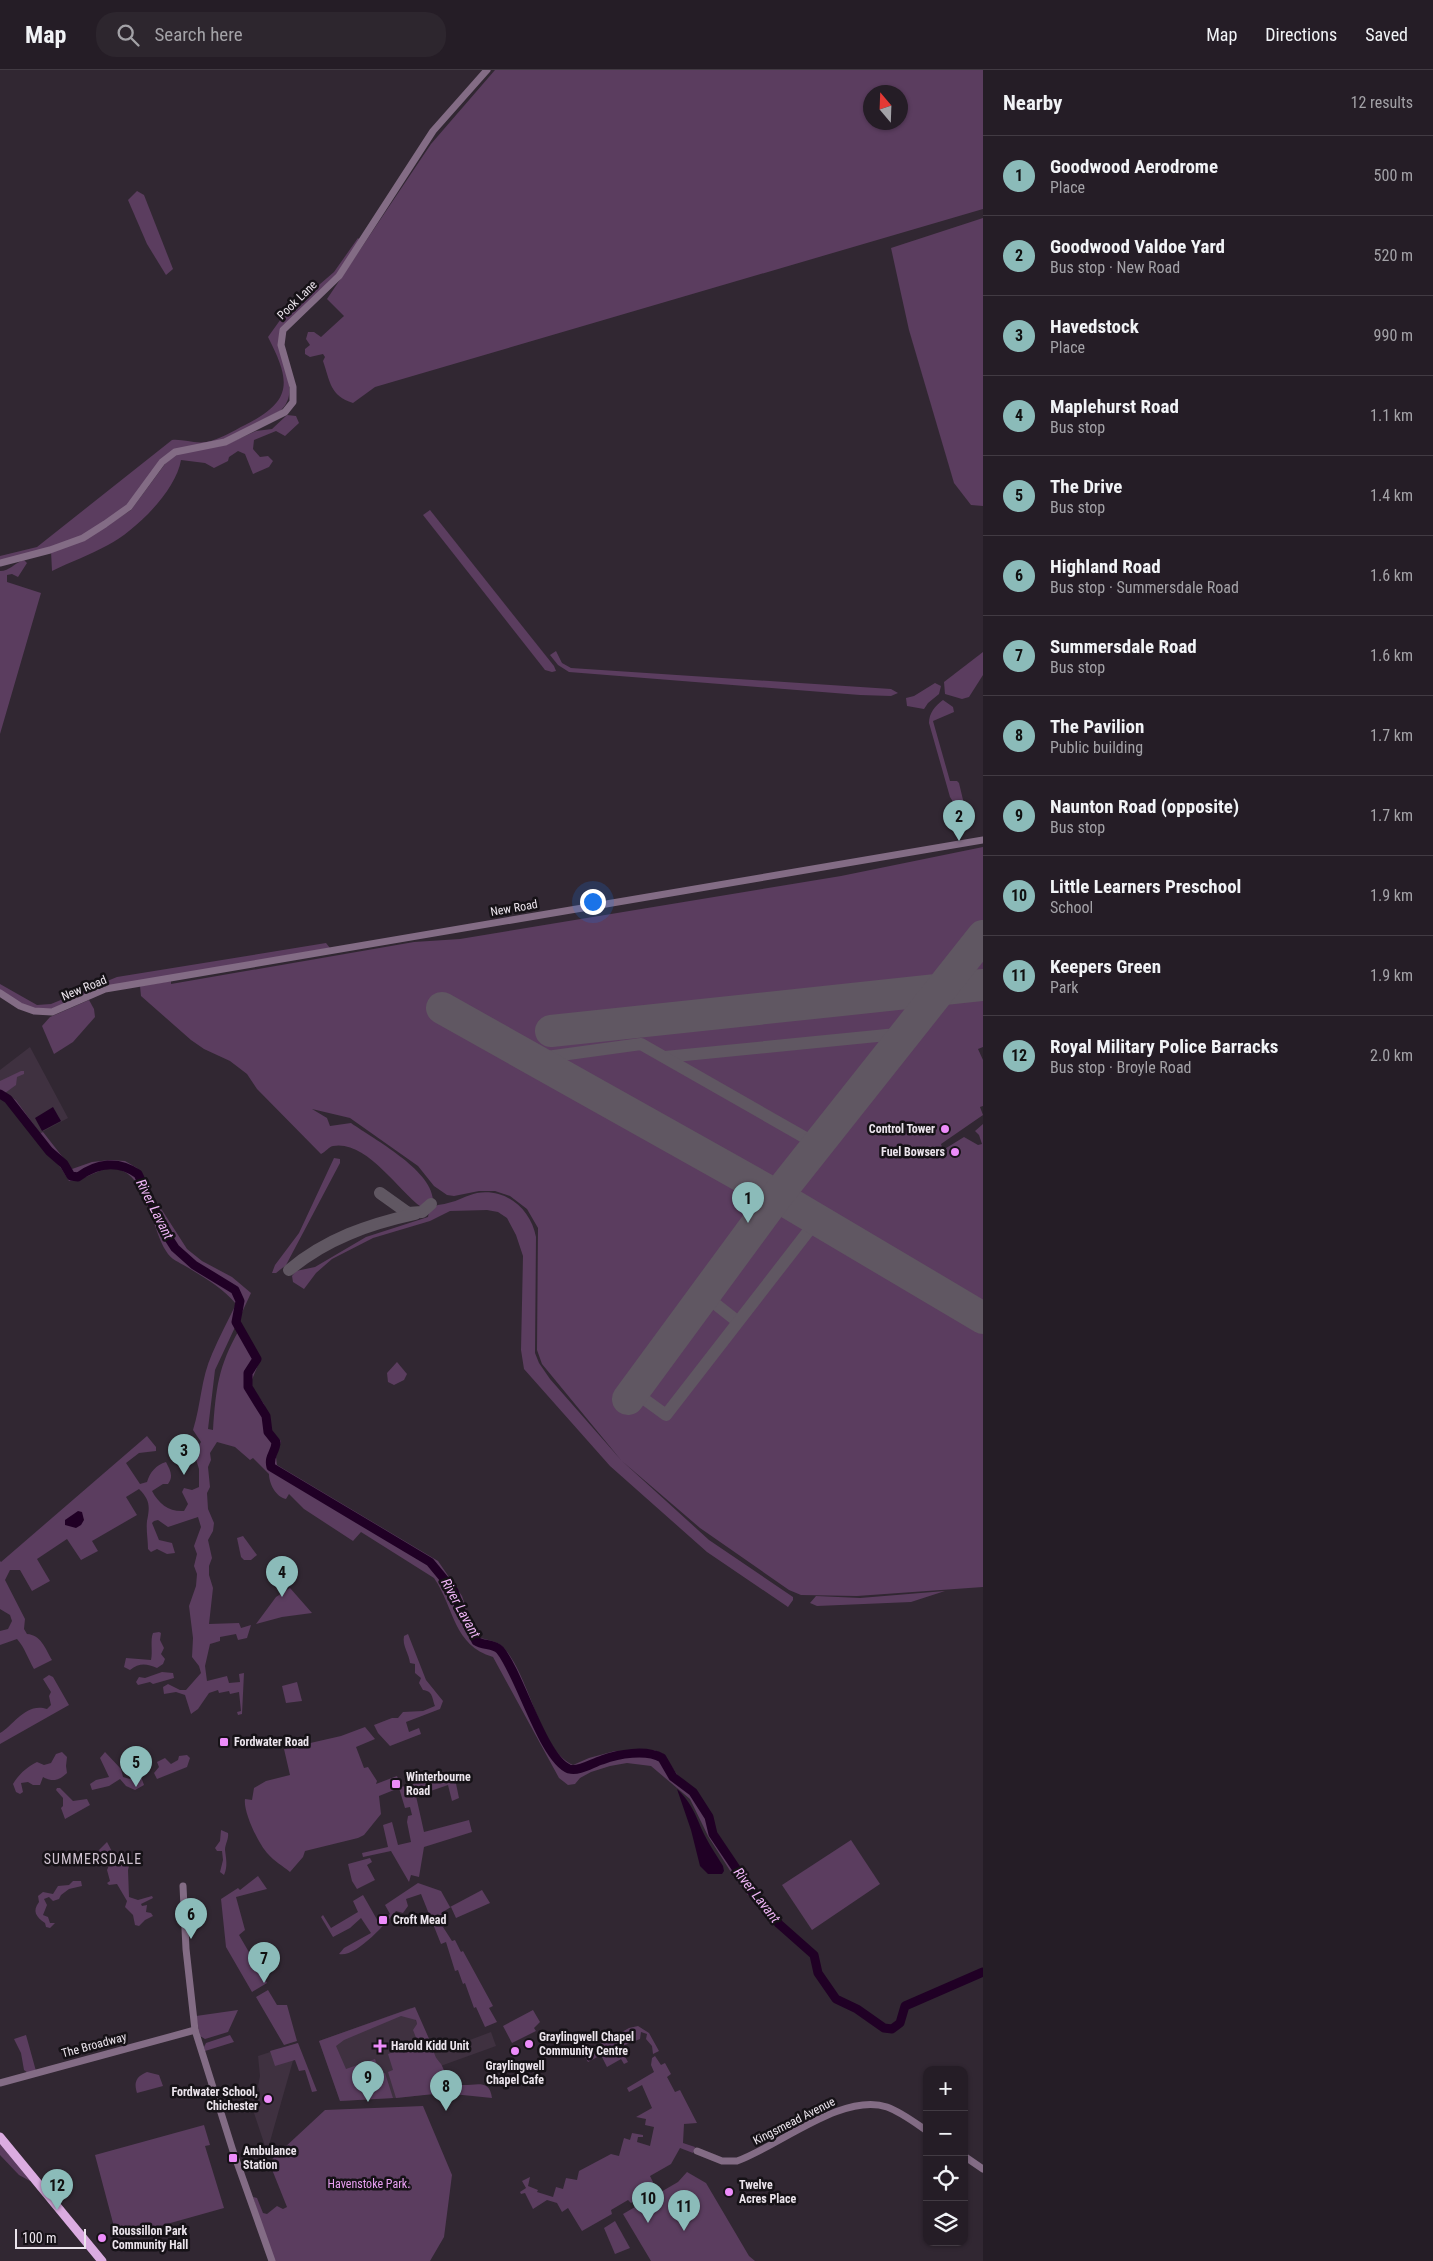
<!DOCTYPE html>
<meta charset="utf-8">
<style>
body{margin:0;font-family:"Roboto Condensed",sans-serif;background:#2d262e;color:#f1f3f6}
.controls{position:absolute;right:15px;bottom:15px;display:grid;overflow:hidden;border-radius:10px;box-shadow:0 1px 4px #0004}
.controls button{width:45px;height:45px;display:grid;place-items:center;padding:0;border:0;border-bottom:1px solid #423b43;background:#251d26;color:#f1f3f6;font:25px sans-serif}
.compass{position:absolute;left:863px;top:15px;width:45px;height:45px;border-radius:50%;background:#251d26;box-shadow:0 1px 4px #0004;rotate:341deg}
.scale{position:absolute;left:15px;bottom:12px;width:71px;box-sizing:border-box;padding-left:5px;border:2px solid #ebe4ec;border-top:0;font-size:14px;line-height:18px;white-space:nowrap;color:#ebe4ec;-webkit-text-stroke:4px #161217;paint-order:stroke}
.you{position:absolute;left:592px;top:831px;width:18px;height:18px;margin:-12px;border:4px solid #fff;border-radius:50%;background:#1a73e8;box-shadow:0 0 0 8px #1a73e833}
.badge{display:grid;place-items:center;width:32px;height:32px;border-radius:50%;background:#8bbbb9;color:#111;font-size:16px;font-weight:700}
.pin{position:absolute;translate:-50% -41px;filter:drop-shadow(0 1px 2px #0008)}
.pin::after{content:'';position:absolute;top:26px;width:18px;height:15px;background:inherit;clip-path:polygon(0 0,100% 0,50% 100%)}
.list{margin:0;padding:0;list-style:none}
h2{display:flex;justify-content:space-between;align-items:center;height:65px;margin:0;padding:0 20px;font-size:21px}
h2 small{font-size:16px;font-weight:400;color:#a3a2a7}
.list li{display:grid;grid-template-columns:32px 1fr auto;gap:15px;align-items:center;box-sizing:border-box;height:80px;padding:0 20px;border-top:1px solid #423b43}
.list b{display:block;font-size:19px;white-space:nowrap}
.list p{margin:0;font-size:16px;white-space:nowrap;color:#a3a2a7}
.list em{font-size:16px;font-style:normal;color:#a3a2a7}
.icon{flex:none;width:28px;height:28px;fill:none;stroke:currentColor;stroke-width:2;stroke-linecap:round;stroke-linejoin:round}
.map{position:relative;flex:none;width:983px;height:2191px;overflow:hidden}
header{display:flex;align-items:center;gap:30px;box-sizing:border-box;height:70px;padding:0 25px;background:#251d26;border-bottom:1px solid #423b43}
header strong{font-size:24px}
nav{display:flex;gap:28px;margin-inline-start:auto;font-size:18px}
.search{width:350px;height:45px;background:#2d262e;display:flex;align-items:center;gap:12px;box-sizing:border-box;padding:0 18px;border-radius:20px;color:#a3a2a7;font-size:19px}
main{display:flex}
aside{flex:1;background:#251d26}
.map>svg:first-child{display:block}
.built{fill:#3f3140}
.green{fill:#5b3d5f;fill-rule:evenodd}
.water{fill:#200025}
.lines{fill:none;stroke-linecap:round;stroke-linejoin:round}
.river{stroke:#200025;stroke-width:9}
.taxiway{stroke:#605762;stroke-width:12}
.runway{stroke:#605762;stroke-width:32}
.minor{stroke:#836c85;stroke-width:7}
.major{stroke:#dbace1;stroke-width:9}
.poi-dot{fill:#ed8cfa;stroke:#161217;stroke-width:2}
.labels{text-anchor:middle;stroke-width:5;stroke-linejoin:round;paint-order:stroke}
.street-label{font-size:12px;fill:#ebe4ec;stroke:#161217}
.poi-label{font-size:12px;font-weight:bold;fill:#ebe4ec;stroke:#161217;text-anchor:start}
.park-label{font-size:12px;fill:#e8a0f2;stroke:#161217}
.water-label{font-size:14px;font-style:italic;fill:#efb5f6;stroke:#161217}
.neighbourhood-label{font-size:14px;letter-spacing:1px;fill:#d0c3d1;stroke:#161217}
</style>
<header>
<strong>Map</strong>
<div class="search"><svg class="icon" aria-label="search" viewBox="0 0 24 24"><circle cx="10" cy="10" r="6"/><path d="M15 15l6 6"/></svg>Search here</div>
<nav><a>Map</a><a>Directions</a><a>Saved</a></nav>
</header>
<main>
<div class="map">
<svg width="983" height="2191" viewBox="0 0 983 2191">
<rect width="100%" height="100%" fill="#312732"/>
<g class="built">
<polygon points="30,977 68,1048 40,1063 16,1030 0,1019 0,1000"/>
<polygon points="411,1938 443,2023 396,2028 340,2031 319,1971"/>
<polygon points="491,1962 496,1976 435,1998 430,1985"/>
<polygon points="298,1973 267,2082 250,2031 258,2027 260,2022 258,2016 260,2006 258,1986"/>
</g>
<g class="green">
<path d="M 495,0 L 983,0 L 983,139 L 375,317 L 353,333 C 330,326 330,311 323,291 L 325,287 L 323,284 L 310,287 L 305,284 L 305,279 L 310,275 L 306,269 L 308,262 L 314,262 L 321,267 L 344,246 L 327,229 L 431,74 ZM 871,22 L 901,22 L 901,52 L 871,52 Z"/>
<polygon points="137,121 144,125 173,199 166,205 147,174 128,130"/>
<polygon points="983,148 983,436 971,435 954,413 909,260 891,178"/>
<path d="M 358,168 L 360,170 L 337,204 L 281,259 C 271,284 305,319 280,341 L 224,370 L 174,380 L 127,436 L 82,466 L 49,478 L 0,491 L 0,486 L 37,477 L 172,370 C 184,369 194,374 206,372 C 219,370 233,361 245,355 C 293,331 291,312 268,267 L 283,246 L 334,202 Z"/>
<path d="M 287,345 L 296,346 L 299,353 L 285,366 L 276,361 L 254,370 L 253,379 L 260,387 L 268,386 L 273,391 L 269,397 L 253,404 L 245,384 L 238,381 L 229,387 L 228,391 L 214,398 L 205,393 L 181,390 C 176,421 135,461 108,475 C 90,485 70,492 52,501 L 51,481 L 85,470 L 131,440 L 165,394 L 176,384 L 225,375 L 256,361 L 272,359 Z"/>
<polygon points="430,440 554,596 556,601 552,602 545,600 423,445"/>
<path d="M 24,490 L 27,493 L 18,507 L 12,504 L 7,505 L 7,512 L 41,523 L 0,664 L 0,501 C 10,501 14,493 24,490 Z"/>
<polygon points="556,581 562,593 571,598 891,619 898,623 891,626 860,625 569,602 558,595 550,585"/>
<polygon points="983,582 983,605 969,627 962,629 945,624 944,612"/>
<polygon points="935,613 941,616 939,624 928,633 924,639 907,636 906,628 914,626"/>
<path d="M 943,630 L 953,637 L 954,642 L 933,651 L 950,711 L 957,711 L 959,713 L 964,734 L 955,735 L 950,727 L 929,653 C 929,643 935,636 943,630 Z"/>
<path d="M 983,777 L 983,977 L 978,979 L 983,990 L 983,1036 L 980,1037 L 983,1045 L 941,1074 L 943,1080 L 964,1067 L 978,1075 L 982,1074 L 979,1065 L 975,1061 L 983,1054 L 983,1517 L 857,1526 L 801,1525 L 789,1520 L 700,1458 L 622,1391 L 709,1470 L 793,1527 L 793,1530 L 788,1537 L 707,1482 L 610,1396 L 524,1299 L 521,1280 L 523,1186 L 516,1165 L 507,1148 L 498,1142 L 487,1140 L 450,1141 L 430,1151 L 373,1168 L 332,1189 L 316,1203 L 304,1219 L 293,1212 L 292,1206 L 296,1201 L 315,1197 L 366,1167 L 428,1147 C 431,1133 438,1136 448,1133 C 458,1131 467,1125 477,1123 C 507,1118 531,1140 536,1167 L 535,1283 L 539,1293 L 550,1309 L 621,1390 L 542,1294 L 537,1280 L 538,1158 L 527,1139 L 510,1126 L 495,1121 L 479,1121 L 454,1126 L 447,1125 L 434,1116 L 418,1096 L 350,1048 L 312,1039 L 327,1048 L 330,1056 L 351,1053 C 375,1070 430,1099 433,1129 L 428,1135 L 421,1137 C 397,1119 366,1070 333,1076 C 328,1077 326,1082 321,1084 L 257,1019 L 247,1004 L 230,991 L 204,979 L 191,970 L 141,926 L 140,916 L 171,911 L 171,914 L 414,872 L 460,869 L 841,806 Z"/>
<polygon points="326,873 330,878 104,917 68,934 44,941 22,935 0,920 0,914 37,935 51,934 117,907"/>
<polygon points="89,930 94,939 95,947 73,972 54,984 42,956 50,947"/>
<path d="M 21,1001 L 24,1001 L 24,1004 L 17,1007 L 16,1015 L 5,1023 L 16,1030 L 40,1063 L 43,1062 L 72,1099 L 92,1092 L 110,1090 L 125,1091 L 137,1098 L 154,1133 L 162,1140 L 187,1179 L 202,1191 L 232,1207 L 251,1223 L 215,1300 L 208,1359 L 213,1360 C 216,1318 218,1297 239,1260 L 260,1290 L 251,1312 L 253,1319 L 264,1334 L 271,1362 L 281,1371 L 276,1387 L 277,1395 L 438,1491 L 462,1526 L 476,1567 C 484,1569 497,1571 502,1576 C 529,1602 539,1680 573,1695 L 589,1688 L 615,1681 L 654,1680 L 663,1684 L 678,1706 L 699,1724 L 710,1744 L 714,1758 L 754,1820 L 748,1825 L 736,1810 L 708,1766 L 690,1729 L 651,1696 L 627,1693 L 610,1696 L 591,1702 L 580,1708 L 575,1714 L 568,1715 L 559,1708 L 493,1587 C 453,1575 455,1539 434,1508 L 361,1462 L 353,1471 L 304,1439 L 289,1424 L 286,1429 C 276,1427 269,1414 269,1404 L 253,1388 L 250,1390 L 235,1377 L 217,1372 L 210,1383 L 211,1390 L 208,1397 L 210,1417 L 207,1423 L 208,1439 L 214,1453 L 213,1461 L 208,1470 L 212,1488 L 209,1496 L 209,1505 L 213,1518 L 209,1554 L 239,1553 L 241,1558 L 251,1555 L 247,1568 L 238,1570 L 236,1564 L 220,1567 L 220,1571 L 210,1574 L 205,1596 L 207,1611 L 227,1606 L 229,1613 L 240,1612 L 239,1604 L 244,1603 L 242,1644 L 238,1645 L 237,1642 L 241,1641 L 239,1622 L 230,1624 L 229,1621 L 219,1623 L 218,1620 L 209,1623 L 198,1639 L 191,1644 L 185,1625 L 176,1622 L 164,1624 L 163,1617 L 168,1614 L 180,1620 L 186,1620 L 201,1603 L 199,1596 L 192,1587 L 193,1568 L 189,1536 L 196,1516 L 197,1504 L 194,1496 L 197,1484 L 194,1476 L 201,1457 L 198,1447 L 168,1457 L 158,1450 L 154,1451 L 152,1453 L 159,1470 L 172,1473 L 175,1483 L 167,1484 L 157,1479 L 151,1482 L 148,1479 C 148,1470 146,1460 147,1451 C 150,1436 150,1430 139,1419 L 126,1427 L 137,1445 L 92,1471 L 98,1481 L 81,1490 L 67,1469 L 37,1489 L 50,1511 L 32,1521 L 20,1500 L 10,1500 L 5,1510 L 25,1549 L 24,1559 L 27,1564 C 41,1565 45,1578 52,1590 L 34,1599 C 28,1589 25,1578 17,1569 L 0,1575 L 0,1561 L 8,1559 L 12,1551 L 10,1545 L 0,1539 L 0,1491 L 1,1492 L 147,1366 L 156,1377 L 156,1381 L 139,1383 L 126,1393 L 140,1414 L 147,1412 C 150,1402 156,1395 166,1392 C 170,1400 174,1406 168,1414 L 163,1414 L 152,1421 C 159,1434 169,1442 184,1441 L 188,1434 L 182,1422 L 184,1418 L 192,1420 L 199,1417 L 199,1399 L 194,1383 L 201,1372 L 193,1360 C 201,1335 201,1308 212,1284 C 219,1267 228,1251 236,1234 C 223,1218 205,1208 187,1197 C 179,1192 171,1190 166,1181 C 153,1161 147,1112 123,1101 C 102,1092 89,1111 69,1111 L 61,1098 L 14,1040 L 0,1027 L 0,1011 Z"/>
<polygon points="334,1088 340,1089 340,1093 286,1195 276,1203 272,1203 275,1195 299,1163"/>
<polygon points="397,1292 407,1304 404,1310 394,1315 388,1312 387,1303"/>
<polygon points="243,1466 257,1485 251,1490 244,1490 241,1487 237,1468"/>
<polygon points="290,1518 312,1543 282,1547 256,1554 276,1527"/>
<polygon points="945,1521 911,1532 817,1536 810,1533 816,1526 860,1528"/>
<path d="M 159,1562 L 161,1563 L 160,1570 L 164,1578 L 161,1584 L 165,1589 L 163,1594 L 157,1598 C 146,1593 139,1593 130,1600 L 124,1597 L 126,1588 L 151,1590 C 153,1582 150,1570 153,1563 Z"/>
<path d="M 408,1564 L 426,1610 L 443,1631 L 440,1639 L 406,1652 L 409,1662 L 419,1658 L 421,1664 L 390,1676 L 378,1663 L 374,1655 L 392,1648 L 398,1648 L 403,1642 L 423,1641 L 435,1636 C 432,1628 433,1621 423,1620 L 419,1613 L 421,1608 L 415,1603 L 415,1594 L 410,1593 C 409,1583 402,1576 404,1566 Z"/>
<polygon points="162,1602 173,1603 174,1608 153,1614 150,1612 138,1615 136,1612 139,1607 145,1608"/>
<path d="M 49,1605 L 53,1607 L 69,1635 L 0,1674 L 0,1663 C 14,1655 26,1632 47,1639 L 51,1635 L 49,1626 L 51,1622 L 43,1609 Z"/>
<polygon points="297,1612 302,1631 286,1633 282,1616"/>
<path d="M 365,1657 L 375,1669 L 356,1677 L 364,1698 L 368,1697 L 377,1711 L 376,1714 L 397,1706 L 401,1717 L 454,1704 L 459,1728 L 452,1731 L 448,1715 L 416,1726 L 424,1762 L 469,1750 L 472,1762 L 424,1777 L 419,1807 L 411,1805 L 409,1812 L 391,1781 L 363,1787 L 362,1783 L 388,1777 L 383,1755 L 392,1752 L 398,1775 L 411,1772 L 407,1752 L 408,1746 L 412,1745 L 410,1737 L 405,1738 L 399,1718 L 379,1726 L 381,1744 L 364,1765 L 358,1768 L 305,1781 L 303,1787 L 290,1802 C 283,1796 274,1791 268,1784 C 259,1775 243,1742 245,1729 L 252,1730 L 254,1718 L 266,1711 L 290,1705 L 284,1679 L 341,1666 Z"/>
<path d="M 62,1682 L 67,1687 L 66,1696 L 67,1703 C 59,1711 52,1712 43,1707 L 40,1715 L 33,1715 L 28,1712 L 21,1713 L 23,1722 L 20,1724 L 16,1722 L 13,1714 C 18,1705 28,1696 37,1692 L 44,1695 L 51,1693 L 56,1684 Z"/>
<polygon points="105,1682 121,1699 123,1707 130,1709 135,1702 140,1704 144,1715 135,1720 126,1716 120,1709 109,1716 92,1720 90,1714 96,1710 109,1707 100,1688"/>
<polygon points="187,1685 190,1688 187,1697 157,1709 154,1703 159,1697 157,1692 165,1688 171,1694 178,1690 179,1686"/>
<polygon points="57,1718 60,1718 73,1731 87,1729 90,1735 65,1749 61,1738 63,1736 63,1728 56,1720"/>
<path d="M 221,1760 L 228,1763 C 229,1769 225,1774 225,1780 C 226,1788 228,1797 224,1805 L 220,1802 L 223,1790 L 222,1781 L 217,1781 L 215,1778 L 220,1771 Z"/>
<polygon points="851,1770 880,1814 812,1860 782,1815"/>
<polygon points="107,1772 116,1789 127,1792 129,1796 128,1800 129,1827 138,1830 152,1826 153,1828 141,1834 142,1836 147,1835 146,1842 151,1843 153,1846 145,1850 139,1856 135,1855 133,1845 125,1837 127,1831 117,1814 109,1815 107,1813 110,1811 107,1800 111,1791 106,1786 102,1786 99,1780"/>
<polygon points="370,1788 372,1792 367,1795 375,1810 357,1819 352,1811 348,1794"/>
<polygon points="258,1806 267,1819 236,1827 245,1860 239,1865 267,1913 252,1922 226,1877 221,1829 238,1818 240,1820"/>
<path d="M 73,1811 L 81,1811 L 82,1816 L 69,1819 L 61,1825 L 59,1829 L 53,1831 L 49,1827 L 44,1829 L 47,1835 L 43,1845 L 48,1847 L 50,1853 L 55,1853 L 50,1858 L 46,1857 L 45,1853 C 36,1847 32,1841 39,1832 L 38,1826 L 43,1822 L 53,1824 L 58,1816 L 69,1815 Z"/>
<path d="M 418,1813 L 441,1821 L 450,1837 L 482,1820 L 490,1833 L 456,1848 L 451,1837 L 441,1843 L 447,1854 L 443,1857 L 452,1871 L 455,1870 L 461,1882 L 463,1881 L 493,1936 L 489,1938 L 497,1952 L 485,1957 L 476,1937 L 474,1938 L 465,1913 L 463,1914 L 458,1900 L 455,1901 L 446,1872 L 441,1874 L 421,1824 L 406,1829 L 408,1836 L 403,1843 L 396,1841 C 386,1853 356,1888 339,1884 L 344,1878 L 371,1863 L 361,1848 L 350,1858 L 333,1867 L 321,1847 L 323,1845 L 331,1858 L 358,1842 L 353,1831 L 363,1825 L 379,1853 L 390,1844 L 385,1835 Z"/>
<polygon points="268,1920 277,1935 287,1935 297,1971 284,1975 256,1927"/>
<path d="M 415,1937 L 434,1980 C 434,1986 437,1989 441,1994 C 444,1999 446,2007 450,2011 C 465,2023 489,2002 492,2028 L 443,2023 L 396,2028 L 388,2002 L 393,2000 L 388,1984 L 413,1975 L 417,1970 L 413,1960 L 417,1954 L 416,1950 L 401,1946 L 344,1970 L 336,1976 L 346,1999 L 375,1989 L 380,2004 L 385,2003 L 393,2028 L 340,2031 L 319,1971 Z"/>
<polygon points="238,1940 228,1962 205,1969 200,1966 196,1946"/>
<polygon points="533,1940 540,1952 534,1958 536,1961 512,1973 503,1956"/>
<polygon points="638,1956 649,1963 659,1981 653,1984 652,1976 646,1969 647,1964 641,1962 640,1969 620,1977 628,1992 624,1994 621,1989 607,1997 601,1985 588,1992 583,1984 629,1958"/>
<polygon points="26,1965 36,2001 28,2003 24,2000 21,1983 14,1969"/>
<polygon points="230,1965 234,1972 205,1981 204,1977 206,1973"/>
<polygon points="298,1973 317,2021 312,2022 305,2000 299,2001 295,1990 275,1996 270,1981"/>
<polygon points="655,1986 661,1995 665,1993 671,2004 667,2007 675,2022 680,2020 697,2053 684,2054 683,2073 695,2077 693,2083 680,2078 671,2094 650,2106 656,2118 631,2133 628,2130 611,2140 612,2144 582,2161 568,2138 562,2142 557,2133 547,2130 533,2139 525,2123 521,2124 520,2122 526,2118 522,2111 530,2107 528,2116 538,2120 537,2122 553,2127 556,2117 563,2119 566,2108 577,2110 579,2101 611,2084 619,2086 624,2068 630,2070 632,2063 643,2065 643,2067 638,2067 637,2072 650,2076 654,2057 645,2055 646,2049 636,2047 652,2038 642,2015 629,2022 627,2018 654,2002 651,1995 652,1988"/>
<path d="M 147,2002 L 159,2005 L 163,2016 L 137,2023 C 134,2013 135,2007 147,2002 Z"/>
<polygon points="423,2036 452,2105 444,2167 430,2191 273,2191 253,2127 257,2128 263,2143 267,2144 277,2136 283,2139 287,2137 269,2092 325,2040"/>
<polygon points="204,2055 210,2075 205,2076 224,2138 117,2168 95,2085"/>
<polygon points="0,2069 33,2108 30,2111 19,2105 0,2085"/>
<polygon points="687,2102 706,2113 749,2186 755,2191 651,2191 623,2144 678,2112"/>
<polygon points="615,2151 630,2178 615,2184 604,2158"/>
</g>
<g class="water">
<polygon points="53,1037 61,1051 42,1061 35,1048"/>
<polygon points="78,1441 82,1442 84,1450 81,1455 76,1458 65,1455 65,1450"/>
<path d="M 677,1719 C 693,1734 696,1747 705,1766 C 710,1776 717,1786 723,1796 L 724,1801 L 722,1804 L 708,1804 L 700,1796 L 691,1760 Z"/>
</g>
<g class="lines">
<path class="river" d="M 0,1024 L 8,1029 L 49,1081 L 64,1094 L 71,1106 L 78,1107 C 97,1093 118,1090 138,1104 L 166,1164 L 175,1178 L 194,1195 L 235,1220 L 240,1231 L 236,1252 L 257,1289 L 248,1303 L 248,1317 L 266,1346 L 268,1362 L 276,1372 C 276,1382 268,1386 271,1397 L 430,1492 L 454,1521 L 460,1539 L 476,1571 C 483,1576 494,1573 500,1580 C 520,1604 543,1689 569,1699 C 579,1702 592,1693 602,1690 C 618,1684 646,1679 662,1688 L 673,1707 L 693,1722 L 709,1747 L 713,1764 L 752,1822 L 779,1854 L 814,1885 L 818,1903 L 836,1929 L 857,1939 L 884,1958 L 892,1959 L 900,1953 L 905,1936 L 983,1902"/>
<g class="taxiway">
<polyline points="665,987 907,963"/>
<polyline points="532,989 641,974 818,1075"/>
<polyline points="380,1123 408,1143 422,1142 431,1134"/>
<path d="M 289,1200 C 326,1169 369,1154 415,1144"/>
<polyline points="704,1225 737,1251"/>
<polyline points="633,1321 666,1345 817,1150"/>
</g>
<g class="runway">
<polyline points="442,938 777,1126 983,1248"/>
<polyline points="551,961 983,915"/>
<polyline points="628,1329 777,1126 983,866"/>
</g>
<g class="minor">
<polyline points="0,493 50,480 83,468 105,454 129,437 162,392 175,382 225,372 285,342 293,332 293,317 281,275 283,260 339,206 433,61 487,0"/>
<polyline points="0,923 20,936 34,941 52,942 105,919 129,915 983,770"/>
<polyline points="183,1816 186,1879 195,1960 233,2081 272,2191"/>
<polyline points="0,2013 195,1960"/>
<path d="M 697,2081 L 722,2091 L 737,2091 C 779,2076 843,2022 887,2037 C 901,2042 914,2052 927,2061"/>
<polyline points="964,2086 983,2099"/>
</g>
<polyline class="major" points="0,2067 102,2191"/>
</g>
<g class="poi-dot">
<circle cx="945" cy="1059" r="5"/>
<circle cx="955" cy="1082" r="5"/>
<rect x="219" y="1667" width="10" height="10" rx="2.5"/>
<rect x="391" y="1709" width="10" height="10" rx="2.5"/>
<rect x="378" y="1845" width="10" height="10" rx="2.5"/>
<circle cx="529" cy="1974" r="5"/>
<path d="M377.5 1968.5h5v5h5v5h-5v5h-5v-5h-5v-5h5z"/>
<circle cx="515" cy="1981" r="5"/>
<circle cx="268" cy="2029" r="5"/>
<rect x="228" y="2083" width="10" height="10" rx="2.5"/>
<circle cx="729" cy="2122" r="5"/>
<circle cx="102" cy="2168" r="5"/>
</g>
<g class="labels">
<g class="street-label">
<text transform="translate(297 230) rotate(-44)" y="4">Pook Lane</text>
<text transform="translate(514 838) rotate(-10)" y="4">New Road</text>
<text transform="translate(84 918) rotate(-22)" y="4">New Road</text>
<text transform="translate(94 1975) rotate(-15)" y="4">The Broadway</text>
<text transform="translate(794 2051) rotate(-27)" y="4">Kingsmead Avenue</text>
</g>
<g class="poi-label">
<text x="935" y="1063" text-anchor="end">Control Tower</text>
<text x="945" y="1086" text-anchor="end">Fuel Bowsers</text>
<text x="234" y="1676">Fordwater Road</text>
<text x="406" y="1711">Winterbourne<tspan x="406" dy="14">Road</tspan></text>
<text x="393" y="1854">Croft Mead</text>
<text x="539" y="1971">Graylingwell Chapel<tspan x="539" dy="14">Community Centre</tspan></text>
<text x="391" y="1980">Harold Kidd Unit</text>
<text x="515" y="2000" text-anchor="middle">Graylingwell<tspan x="515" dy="14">Chapel Cafe</tspan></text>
<text x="258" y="2026" text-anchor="end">Fordwater School,<tspan x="258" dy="14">Chichester</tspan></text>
<text x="243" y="2085">Ambulance<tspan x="243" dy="14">Station</tspan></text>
<text x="739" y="2119">Twelve<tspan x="739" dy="14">Acres Place</tspan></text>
<text x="112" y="2165">Roussillon Park<tspan x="112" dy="14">Community Hall</tspan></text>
</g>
<g class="park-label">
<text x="369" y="2118">Havenstoke Park.</text>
</g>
<g class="water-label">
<text transform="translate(155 1139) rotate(63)" y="5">River Lavant</text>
<text transform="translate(461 1538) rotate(61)" y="5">River Lavant</text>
<text transform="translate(757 1825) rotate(52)" y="5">River Lavant</text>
</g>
<g class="neighbourhood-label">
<text x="93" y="1794">SUMMERSDALE</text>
</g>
</g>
</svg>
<div class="controls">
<button>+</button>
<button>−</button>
<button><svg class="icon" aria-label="locate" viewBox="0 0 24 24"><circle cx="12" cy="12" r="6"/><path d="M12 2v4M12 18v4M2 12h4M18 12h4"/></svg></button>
<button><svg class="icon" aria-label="layers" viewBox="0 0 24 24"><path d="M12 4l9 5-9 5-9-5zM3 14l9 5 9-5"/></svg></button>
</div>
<svg class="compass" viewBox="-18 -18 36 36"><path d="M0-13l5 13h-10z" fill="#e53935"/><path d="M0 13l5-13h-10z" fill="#a3a2a7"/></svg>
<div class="scale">100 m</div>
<div class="you"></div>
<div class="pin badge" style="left:748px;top:1153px">1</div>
<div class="pin badge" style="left:959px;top:771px">2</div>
<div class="pin badge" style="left:184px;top:1405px">3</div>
<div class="pin badge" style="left:282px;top:1527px">4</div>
<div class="pin badge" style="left:136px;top:1717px">5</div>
<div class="pin badge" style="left:191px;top:1869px">6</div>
<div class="pin badge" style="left:264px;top:1913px">7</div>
<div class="pin badge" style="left:446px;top:2041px">8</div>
<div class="pin badge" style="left:368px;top:2032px">9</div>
<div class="pin badge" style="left:648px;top:2153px">10</div>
<div class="pin badge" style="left:684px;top:2161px">11</div>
<div class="pin badge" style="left:57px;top:2140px">12</div>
</div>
<aside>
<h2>Nearby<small>12 results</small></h2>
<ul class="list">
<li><span class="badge">1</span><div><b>Goodwood Aerodrome</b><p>Place</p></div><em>500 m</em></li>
<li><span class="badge">2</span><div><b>Goodwood Valdoe Yard</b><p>Bus stop · New Road</p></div><em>520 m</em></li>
<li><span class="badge">3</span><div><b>Havedstock</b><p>Place</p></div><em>990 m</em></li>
<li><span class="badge">4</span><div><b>Maplehurst Road</b><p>Bus stop</p></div><em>1.1 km</em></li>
<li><span class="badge">5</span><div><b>The Drive</b><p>Bus stop</p></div><em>1.4 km</em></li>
<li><span class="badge">6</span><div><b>Highland Road</b><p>Bus stop · Summersdale Road</p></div><em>1.6 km</em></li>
<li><span class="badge">7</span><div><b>Summersdale Road</b><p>Bus stop</p></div><em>1.6 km</em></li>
<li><span class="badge">8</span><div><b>The Pavilion</b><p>Public building</p></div><em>1.7 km</em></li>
<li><span class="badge">9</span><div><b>Naunton Road (opposite)</b><p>Bus stop</p></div><em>1.7 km</em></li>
<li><span class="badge">10</span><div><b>Little Learners Preschool</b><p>School</p></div><em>1.9 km</em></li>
<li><span class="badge">11</span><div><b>Keepers Green</b><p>Park</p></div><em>1.9 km</em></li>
<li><span class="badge">12</span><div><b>Royal Military Police Barracks</b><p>Bus stop · Broyle Road</p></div><em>2.0 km</em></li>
</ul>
</aside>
</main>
